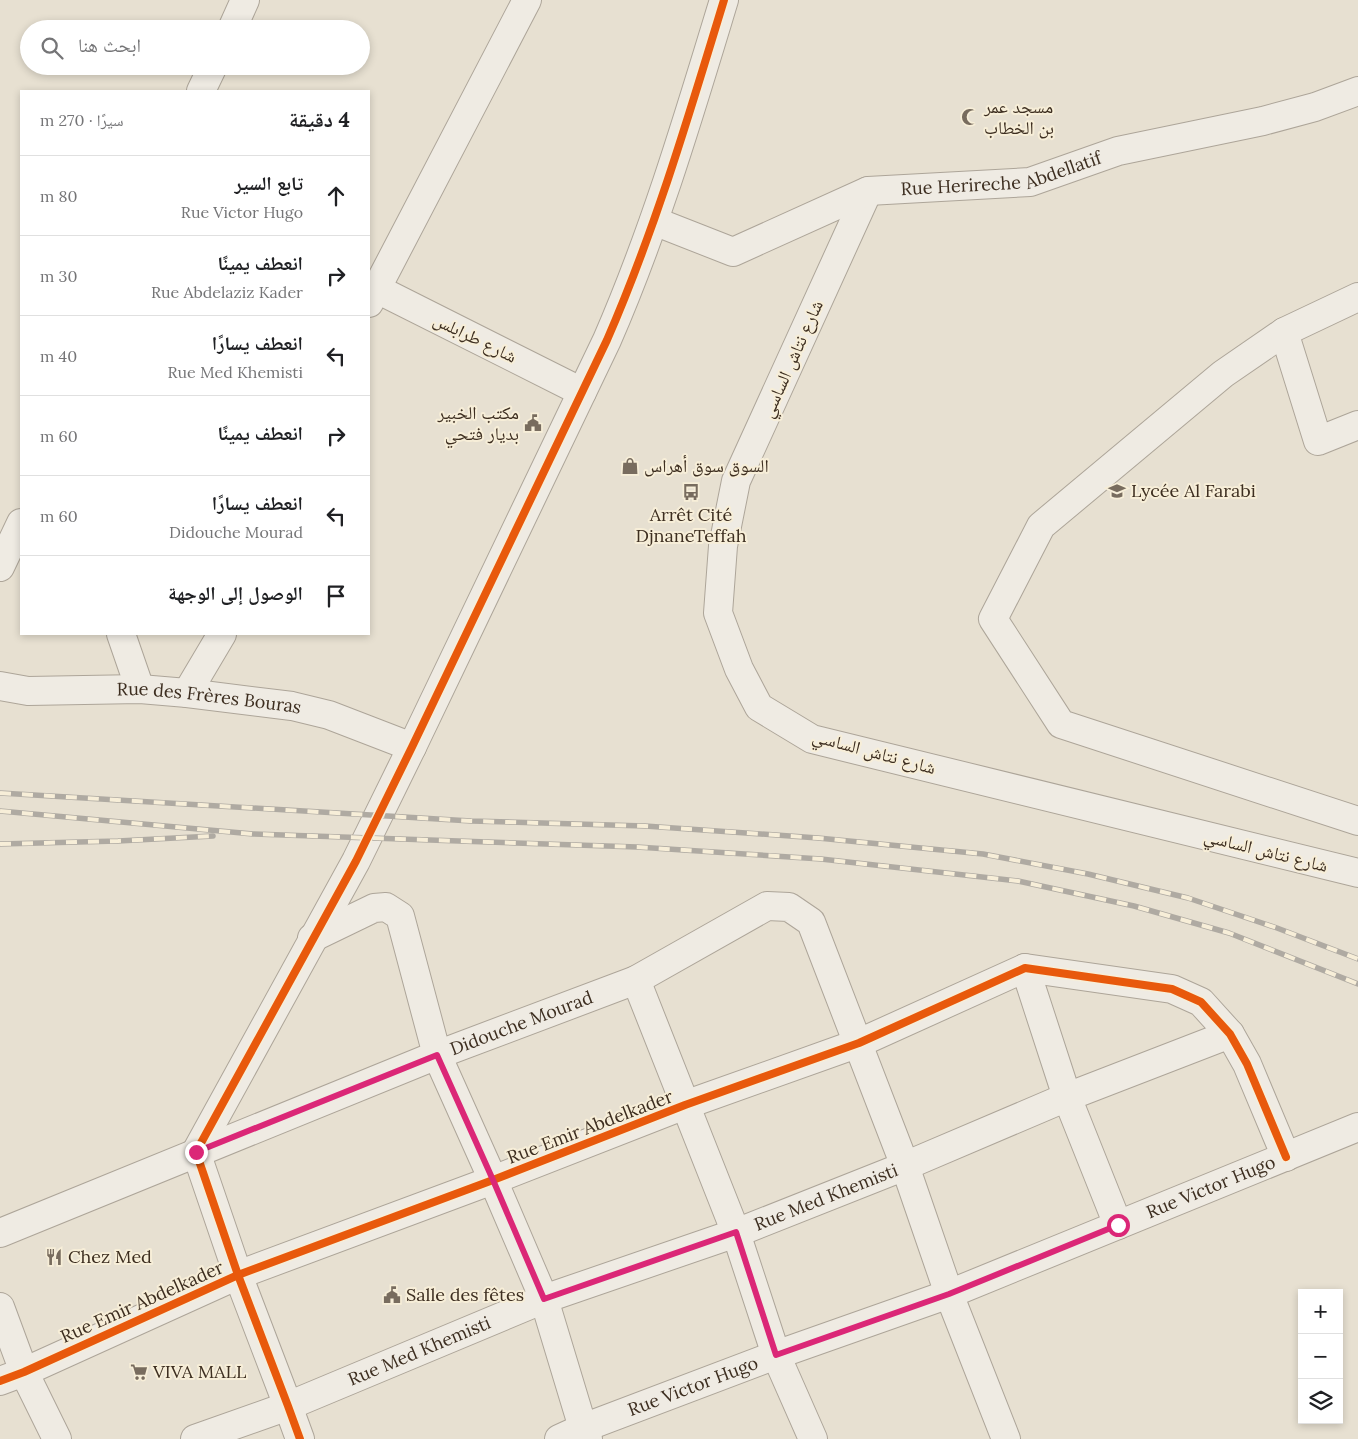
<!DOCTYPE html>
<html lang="ar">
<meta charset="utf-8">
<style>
body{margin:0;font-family:Lora,"Noto Naskh Arabic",serif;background:#f6f6f6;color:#202124;direction:rtl}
.controls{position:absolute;right:15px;bottom:15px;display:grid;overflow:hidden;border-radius:0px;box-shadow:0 2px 8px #0003}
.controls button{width:45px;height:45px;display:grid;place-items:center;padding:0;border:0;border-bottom:1px solid #e0e0e0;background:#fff;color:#202124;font:25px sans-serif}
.stop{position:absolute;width:15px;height:15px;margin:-11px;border:4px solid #db2777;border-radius:50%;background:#fff}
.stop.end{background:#db2777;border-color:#fff;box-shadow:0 1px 5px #0008}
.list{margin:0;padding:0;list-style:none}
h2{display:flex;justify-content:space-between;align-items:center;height:65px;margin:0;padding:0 20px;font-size:21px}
h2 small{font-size:16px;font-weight:400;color:#757577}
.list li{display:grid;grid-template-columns:32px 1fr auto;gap:15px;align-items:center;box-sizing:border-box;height:80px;padding:0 20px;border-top:1px solid #e0e0e0}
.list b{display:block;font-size:19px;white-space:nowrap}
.list p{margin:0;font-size:16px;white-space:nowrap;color:#757577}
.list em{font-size:16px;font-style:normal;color:#757577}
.icon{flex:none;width:28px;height:28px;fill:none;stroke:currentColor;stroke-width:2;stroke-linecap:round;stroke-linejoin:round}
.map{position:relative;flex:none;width:1358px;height:1439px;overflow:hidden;direction:ltr}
.search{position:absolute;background:#fff;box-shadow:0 2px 8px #0003;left:20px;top:20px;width:350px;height:55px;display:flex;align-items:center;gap:12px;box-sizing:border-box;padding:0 18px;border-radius:28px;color:#757577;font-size:19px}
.panel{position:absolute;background:#fff;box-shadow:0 2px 8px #0003;left:20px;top:90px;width:350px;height:545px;border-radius:0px;direction:rtl}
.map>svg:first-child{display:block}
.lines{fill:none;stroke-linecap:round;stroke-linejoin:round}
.minor-casing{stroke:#ada599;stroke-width:30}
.minor{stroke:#efebe3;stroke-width:28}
.rail-casing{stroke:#afaaa2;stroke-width:5.5}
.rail{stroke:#f7eed8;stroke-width:4;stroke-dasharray:11;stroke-linecap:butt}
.cycleway-casing{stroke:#f7eed8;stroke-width:11}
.cycleway{stroke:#e8590c;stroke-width:8}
.route{stroke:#db2777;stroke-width:6}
.labels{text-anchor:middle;stroke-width:4;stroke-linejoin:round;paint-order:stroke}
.poi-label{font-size:18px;fill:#3d2e20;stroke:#f7eed8;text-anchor:start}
.street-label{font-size:18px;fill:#3d2e20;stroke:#f7eed8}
</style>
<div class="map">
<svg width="1358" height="1439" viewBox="0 0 1358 1439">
<rect width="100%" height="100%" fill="#e7e0d1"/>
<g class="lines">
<g class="minor-casing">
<g id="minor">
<polyline points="232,29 245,0"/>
<polyline points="201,91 213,66"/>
<polyline points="868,191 736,481 723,546 718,613 739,669 759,707 812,739 1358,873"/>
<path id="s1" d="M 654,221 L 733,252 L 868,191 L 1030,182 L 1118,151 L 1263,121 L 1315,107 L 1358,91"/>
<polyline points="369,285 582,392"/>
<polyline points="1358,297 1284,332 1223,374 1041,526 993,619 1061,724 1358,821"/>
<polyline points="369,303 527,0"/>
<polyline points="1284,332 1318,441 1358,425"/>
<polyline points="0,567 21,523"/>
<polyline points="121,634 140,689"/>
<path id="s2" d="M 0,686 L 28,691 L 140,689 L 187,693 L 292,706 L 329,715 L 412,747"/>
<polyline points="187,693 222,634"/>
<polyline points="312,938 374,908 386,907 400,916 437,1055 493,1180 544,1299 583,1428 588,1439"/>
<polyline points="1025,968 1067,1097 1118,1225"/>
<polyline points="636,980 736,1233 776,1355 813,1439"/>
<path id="s3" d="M 0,1233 L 437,1055 L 636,980 L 767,906 L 789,907 L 811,922 L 905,1166 L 949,1294 L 1006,1439"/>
<polyline points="0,1307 24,1372 57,1439"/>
<polyline points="0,1381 24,1372 238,1275 493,1180 685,1105 859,1043 1025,968 1172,989 1201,1002 1230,1034 1247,1064 1286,1157"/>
<path id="s4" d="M 195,1439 L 288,1406 L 544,1299 L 736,1233 L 905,1166 L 1067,1097 L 1230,1034"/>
<path d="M 300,1439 L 288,1406 L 238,1275 L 196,1152 L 356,861 L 412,747 L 607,340 C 655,230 689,115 724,0"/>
<path id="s5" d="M 559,1439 L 583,1428 L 776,1355 L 949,1294 L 1358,1127"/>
</g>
</g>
<use href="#minor" class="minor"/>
<g class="rail-casing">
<g id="rail">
<polyline points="0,793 471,821 645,826 818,838 983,854 1088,874 1188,898 1277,928 1358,959"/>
<polyline points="0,811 253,834 637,847 821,859 1018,881 1134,906 1229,933 1358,984"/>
<polyline points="0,844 118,841 213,836"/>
</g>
</g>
<use href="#rail" class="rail"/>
<g class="cycleway-casing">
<g id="cycleway">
<polyline points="0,1381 24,1372 238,1275 493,1180 685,1105 859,1043 1025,968 1172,989 1201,1002 1230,1034 1247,1064 1286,1157"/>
<path d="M 300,1439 L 288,1406 L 238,1275 L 196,1152 L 356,861 L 412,747 L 607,340 C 655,230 689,115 724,0"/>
</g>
</g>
<use href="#cycleway" class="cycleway"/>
</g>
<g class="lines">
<polyline class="route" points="196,1152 437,1055 493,1180 544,1299 736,1232 776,1355 949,1294 1118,1225"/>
</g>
<defs>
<g id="mosque-bare" transform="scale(1.35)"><path d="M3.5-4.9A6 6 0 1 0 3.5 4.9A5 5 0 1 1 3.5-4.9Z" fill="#786c5e" stroke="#f7eed8" stroke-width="2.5" paint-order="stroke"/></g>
<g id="civic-bare" transform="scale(1.35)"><path d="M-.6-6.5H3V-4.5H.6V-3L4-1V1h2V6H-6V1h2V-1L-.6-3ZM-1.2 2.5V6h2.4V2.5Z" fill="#786c5e" stroke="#f7eed8" stroke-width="2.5" paint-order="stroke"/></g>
<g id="shop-bare" transform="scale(1.35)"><path d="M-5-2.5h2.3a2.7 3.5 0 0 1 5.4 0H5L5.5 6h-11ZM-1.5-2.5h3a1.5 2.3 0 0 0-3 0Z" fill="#786c5e" stroke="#f7eed8" stroke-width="2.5" paint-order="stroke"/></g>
<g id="school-bare" transform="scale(1.35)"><path d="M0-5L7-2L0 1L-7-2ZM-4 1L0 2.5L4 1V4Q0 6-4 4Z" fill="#786c5e" stroke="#f7eed8" stroke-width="2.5" paint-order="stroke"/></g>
<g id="bus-bare" transform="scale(1.35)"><path d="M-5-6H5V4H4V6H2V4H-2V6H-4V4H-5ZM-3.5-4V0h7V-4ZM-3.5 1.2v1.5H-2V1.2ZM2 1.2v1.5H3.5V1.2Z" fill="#786c5e" stroke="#f7eed8" stroke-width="2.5" paint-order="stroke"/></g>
<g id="restaurant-bare" transform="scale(1.35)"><path d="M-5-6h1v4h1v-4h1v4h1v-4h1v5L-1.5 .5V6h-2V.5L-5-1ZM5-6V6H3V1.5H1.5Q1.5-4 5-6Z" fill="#786c5e" stroke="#f7eed8" stroke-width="2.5" paint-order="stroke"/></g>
<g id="supermarket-bare" transform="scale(1.35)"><path d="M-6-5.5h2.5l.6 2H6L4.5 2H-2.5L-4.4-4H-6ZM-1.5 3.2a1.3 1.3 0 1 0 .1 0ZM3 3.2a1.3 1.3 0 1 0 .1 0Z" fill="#786c5e" stroke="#f7eed8" stroke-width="2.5" paint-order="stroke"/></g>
</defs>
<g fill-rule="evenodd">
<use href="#mosque-bare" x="970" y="117"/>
<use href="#civic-bare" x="533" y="423"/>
<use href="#shop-bare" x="630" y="466"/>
<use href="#school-bare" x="1117" y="491"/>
<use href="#bus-bare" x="691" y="492"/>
<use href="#restaurant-bare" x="54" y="1257"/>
<use href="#civic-bare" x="392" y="1295"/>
<use href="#supermarket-bare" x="139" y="1372"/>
</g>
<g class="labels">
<g class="poi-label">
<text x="984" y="113">مسجد عمر<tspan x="984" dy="21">بن الخطاب</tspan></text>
<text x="519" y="419" text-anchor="end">مكتب الخبير<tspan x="519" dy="21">بديار فتحي</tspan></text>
<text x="644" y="472">السوق سوق أهراس</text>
<text x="1131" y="497">Lycée Al Farabi</text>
<text x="691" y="521" text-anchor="middle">Arrêt Cité<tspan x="691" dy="21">DjnaneTeffah</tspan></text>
<text x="68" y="1263">Chez Med</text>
<text x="406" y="1301">Salle des fêtes</text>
<text x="153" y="1378">VIVA MALL</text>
</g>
<g class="street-label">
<text dy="6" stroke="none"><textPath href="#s1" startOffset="368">Rue Herireche Abdellatif</textPath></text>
<text transform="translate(475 338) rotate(26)" y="6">شارع طرابلس</text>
<text transform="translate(792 359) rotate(-66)" y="6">شارع نتاش الساسي</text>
<text dy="6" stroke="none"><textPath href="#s2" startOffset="210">Rue des Frères Bouras</textPath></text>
<text transform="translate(874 752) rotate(15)" y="6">شارع نتاش الساسي</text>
<text transform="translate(1266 851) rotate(14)" y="6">شارع نتاش الساسي</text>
<text dy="6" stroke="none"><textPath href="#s3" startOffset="562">Didouche Mourad</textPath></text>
<text transform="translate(590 1127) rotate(-21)" y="6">Rue Emir Abdelkader</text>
<text dy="6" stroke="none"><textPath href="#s5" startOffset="699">Rue Victor Hugo</textPath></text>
<text dy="6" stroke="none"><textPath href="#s4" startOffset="676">Rue Med Khemisti</textPath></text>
<text transform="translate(142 1302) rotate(-24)" y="6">Rue Emir Abdelkader</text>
<text dy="6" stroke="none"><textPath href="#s4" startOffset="241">Rue Med Khemisti</textPath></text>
<text dy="6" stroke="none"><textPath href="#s5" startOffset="144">Rue Victor Hugo</textPath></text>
</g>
</g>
</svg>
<div class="controls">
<button>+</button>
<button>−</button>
<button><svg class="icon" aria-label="layers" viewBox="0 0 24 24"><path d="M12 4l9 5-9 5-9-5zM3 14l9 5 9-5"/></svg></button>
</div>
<div class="stop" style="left:1118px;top:1225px"></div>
<div class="stop end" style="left:196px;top:1152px"></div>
<div class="search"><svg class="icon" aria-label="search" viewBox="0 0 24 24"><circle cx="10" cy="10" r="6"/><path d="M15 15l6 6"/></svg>ابحث هنا</div>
<section class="panel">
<h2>4 دقيقة<small>سيرًا · 270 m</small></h2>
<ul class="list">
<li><svg class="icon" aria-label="ahead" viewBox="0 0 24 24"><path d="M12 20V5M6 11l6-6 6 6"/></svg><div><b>تابع السير</b><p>Rue Victor Hugo</p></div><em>80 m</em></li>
<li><svg class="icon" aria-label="right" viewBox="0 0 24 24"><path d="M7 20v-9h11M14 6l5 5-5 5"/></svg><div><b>انعطف يمينًا</b><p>Rue Abdelaziz Kader</p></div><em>30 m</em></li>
<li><svg class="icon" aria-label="left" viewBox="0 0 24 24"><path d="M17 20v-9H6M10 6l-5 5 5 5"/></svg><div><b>انعطف يسارًا</b><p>Rue Med Khemisti</p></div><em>40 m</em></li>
<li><svg class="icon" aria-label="right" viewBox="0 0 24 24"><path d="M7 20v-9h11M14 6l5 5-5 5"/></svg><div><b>انعطف يمينًا</b></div><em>60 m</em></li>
<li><svg class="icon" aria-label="left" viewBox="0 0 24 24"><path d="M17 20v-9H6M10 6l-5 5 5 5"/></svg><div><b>انعطف يسارًا</b><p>Didouche Mourad</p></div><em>60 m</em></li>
<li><svg class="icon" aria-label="arrive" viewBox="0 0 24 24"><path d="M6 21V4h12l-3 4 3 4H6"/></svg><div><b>الوصول إلى الوجهة</b></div></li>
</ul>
</section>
</div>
